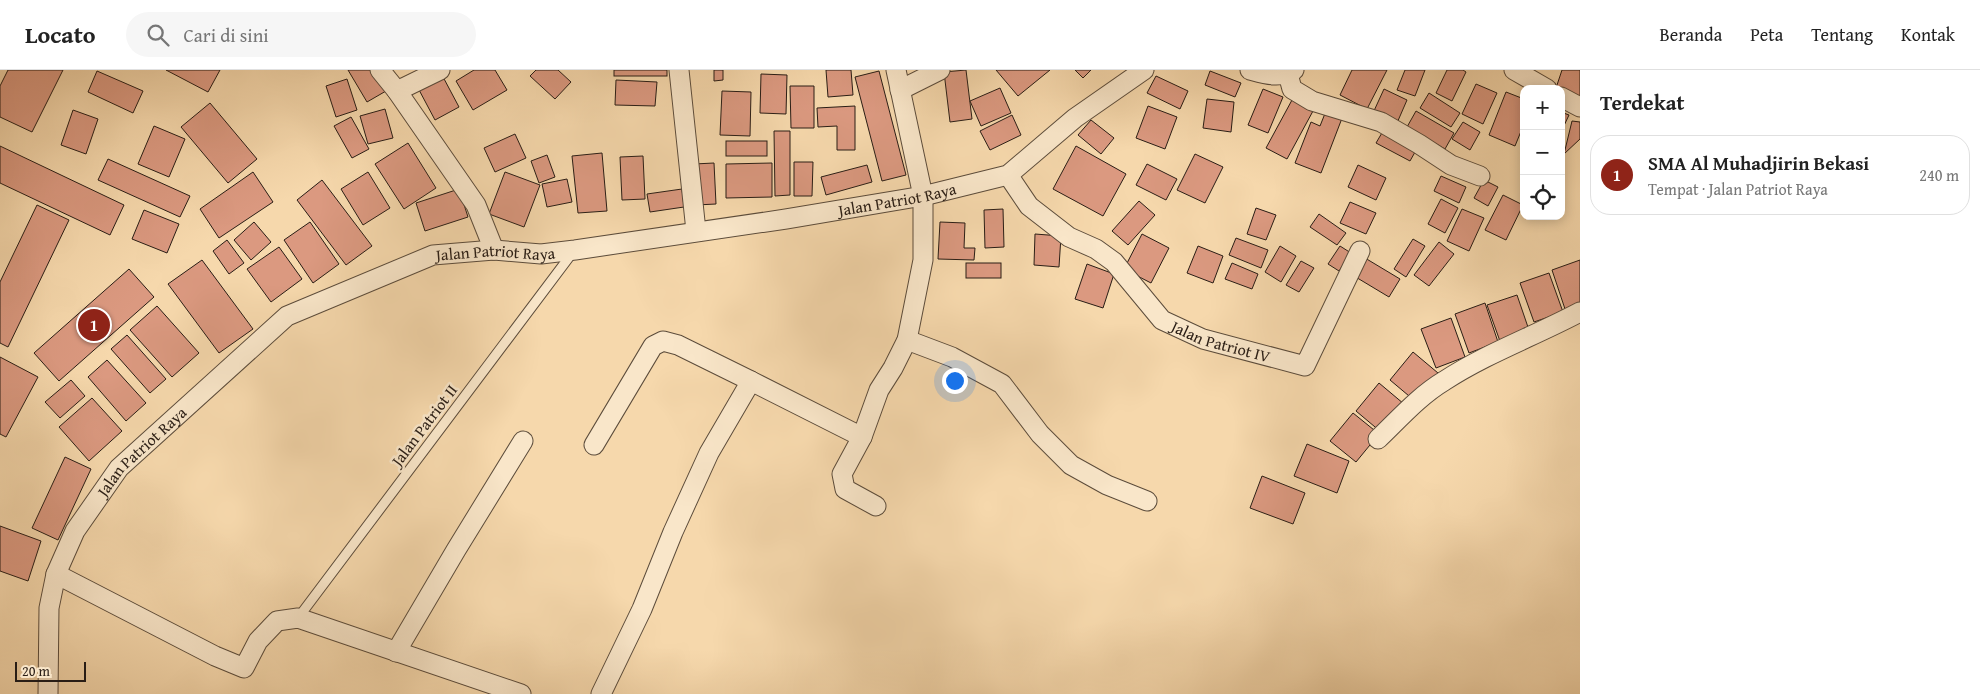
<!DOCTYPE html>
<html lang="id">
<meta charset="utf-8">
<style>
body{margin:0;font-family:"Gentium Book Plus",serif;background:#f6f6f6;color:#222}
.controls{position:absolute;right:15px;top:15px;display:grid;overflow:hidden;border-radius:10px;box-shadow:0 2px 12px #0003}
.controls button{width:45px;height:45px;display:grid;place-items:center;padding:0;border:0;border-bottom:1px solid #e0e0e0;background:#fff;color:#222;font:25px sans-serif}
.scale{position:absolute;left:15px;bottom:12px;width:71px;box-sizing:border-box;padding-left:5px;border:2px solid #291d15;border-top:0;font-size:14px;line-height:18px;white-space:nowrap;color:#291d15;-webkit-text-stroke:4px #f9e6c9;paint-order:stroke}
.you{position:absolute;left:954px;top:310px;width:18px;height:18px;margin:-12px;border:4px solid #fff;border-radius:50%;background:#1a73e8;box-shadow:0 0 0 8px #1a73e833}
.badge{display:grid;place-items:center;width:32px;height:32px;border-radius:50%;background:#8f2418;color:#fff;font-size:16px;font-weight:700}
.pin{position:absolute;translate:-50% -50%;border:2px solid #fff;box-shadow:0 1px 5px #0006}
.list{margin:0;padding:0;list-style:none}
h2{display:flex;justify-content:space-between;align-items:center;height:65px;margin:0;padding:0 20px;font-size:21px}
h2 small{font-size:16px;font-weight:400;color:#767676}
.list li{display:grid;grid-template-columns:32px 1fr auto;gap:15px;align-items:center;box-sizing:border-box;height:80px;margin:0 10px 10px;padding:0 10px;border:1px solid #e0e0e0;border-radius:20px}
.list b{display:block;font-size:19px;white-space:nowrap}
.list p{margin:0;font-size:16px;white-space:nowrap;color:#767676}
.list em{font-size:16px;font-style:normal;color:#767676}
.icon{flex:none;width:28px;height:28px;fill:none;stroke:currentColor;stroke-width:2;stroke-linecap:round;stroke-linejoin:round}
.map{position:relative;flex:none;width:1580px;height:624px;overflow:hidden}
header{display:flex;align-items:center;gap:30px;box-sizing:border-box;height:70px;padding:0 25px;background:#fff;border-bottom:1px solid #e0e0e0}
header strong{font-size:24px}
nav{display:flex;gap:28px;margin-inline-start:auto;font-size:18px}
.search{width:350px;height:45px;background:#f6f6f6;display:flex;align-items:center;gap:12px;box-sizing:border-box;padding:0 18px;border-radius:28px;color:#767676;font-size:19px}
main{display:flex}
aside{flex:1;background:#fff}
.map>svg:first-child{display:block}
.building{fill:#db9980;stroke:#291d15}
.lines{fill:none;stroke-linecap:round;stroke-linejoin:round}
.lane-casing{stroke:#5c4c3b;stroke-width:11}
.street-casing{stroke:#5c4c3b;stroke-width:21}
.lane{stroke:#f9e6c9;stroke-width:9}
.street{stroke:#f9e6c9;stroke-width:19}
.labels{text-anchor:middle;stroke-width:5;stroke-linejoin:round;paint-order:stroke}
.street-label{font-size:16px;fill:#291d15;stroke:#f9e6c9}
</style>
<header>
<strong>Locato</strong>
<div class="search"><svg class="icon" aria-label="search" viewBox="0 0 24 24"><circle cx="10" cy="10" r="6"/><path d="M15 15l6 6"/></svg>Cari di sini</div>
<nav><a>Beranda</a><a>Peta</a><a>Tentang</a><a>Kontak</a></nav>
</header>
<main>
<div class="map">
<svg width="1580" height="624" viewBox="0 0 1580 624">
<rect width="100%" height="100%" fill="#f6d8ac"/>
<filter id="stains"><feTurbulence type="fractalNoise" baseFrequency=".004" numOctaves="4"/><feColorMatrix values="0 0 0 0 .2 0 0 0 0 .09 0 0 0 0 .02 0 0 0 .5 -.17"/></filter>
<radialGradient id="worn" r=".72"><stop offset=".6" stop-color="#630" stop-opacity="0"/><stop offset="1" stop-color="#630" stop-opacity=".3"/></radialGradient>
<g class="building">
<polygon points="8,0 63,0 32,62 0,47 0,16"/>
<polygon points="166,0 220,0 208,22"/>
<polygon points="348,0 373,0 386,21 367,32"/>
<polygon points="474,0 495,0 507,20 473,40 456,11"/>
<polygon points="536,0 558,0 571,12 555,29 530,6"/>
<rect x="614" y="0" width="53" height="6"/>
<polygon points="714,0 723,0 723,10 714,11"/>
<polygon points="826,0 851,0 853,25 828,27"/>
<polygon points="966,0 972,49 950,52 944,2"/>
<polygon points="996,0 1050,0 1018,26"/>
<polygon points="1075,0 1091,0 1083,8"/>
<polygon points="1352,0 1387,0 1367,39 1340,25"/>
<polygon points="1405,0 1425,0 1415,26 1397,20"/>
<polygon points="1447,0 1463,0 1466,2 1452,31 1436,23"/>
<polygon points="1562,0 1580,0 1580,27 1556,18"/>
<polygon points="97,1 143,21 133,43 88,22"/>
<polygon points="879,1 906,105 882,111 855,7"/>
<polygon points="1210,1 1241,13 1235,27 1205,15"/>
<polygon points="761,4 787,5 786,44 760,43"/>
<polygon points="442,5 459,37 435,50 418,18"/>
<polygon points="1156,6 1188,21 1180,39 1147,23"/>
<polygon points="347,9 357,40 336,47 326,16"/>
<polygon points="616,10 657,12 655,36 615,35"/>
<polygon points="1476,14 1497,23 1483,54 1462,44"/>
<polygon points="790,16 814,16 814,58 791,58"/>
<polygon points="1000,18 1011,43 981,56 970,31"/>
<polygon points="1263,19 1283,27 1268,63 1248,55"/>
<polygon points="1384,19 1407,30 1397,53 1373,43"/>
<polygon points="722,21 751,22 750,66 720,65"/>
<polygon points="1506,22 1524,29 1524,54 1515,76 1489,65"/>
<polygon points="1429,23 1460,43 1451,57 1420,38"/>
<polygon points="1207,29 1234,32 1231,62 1203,58"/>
<polygon points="1292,30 1313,41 1287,89 1266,78"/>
<polygon points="210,33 257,89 228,113 181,57"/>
<polygon points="855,36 855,80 837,80 837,56 818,57 817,38"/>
<polygon points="1148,36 1177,47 1165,79 1136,68"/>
<polygon points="1328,36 1344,43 1321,103 1295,93 1311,52 1320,56"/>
<polygon points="385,39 393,68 368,74 360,46"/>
<polygon points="73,40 98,49 86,84 61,75"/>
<polygon points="1416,41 1454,63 1445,79 1407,57"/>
<polygon points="1561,42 1569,45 1561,62"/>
<polygon points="1012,45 1021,65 990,80 980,61"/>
<polygon points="351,47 369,79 352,88 334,56"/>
<polygon points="1091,50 1114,68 1101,84 1078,65"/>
<polygon points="1572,51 1580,52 1580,69 1564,84"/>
<polygon points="1463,52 1480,62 1470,80 1452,69"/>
<polygon points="154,56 185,69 169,107 138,94"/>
<polygon points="1386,56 1419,75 1410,91 1376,73"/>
<polygon points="774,61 790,61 790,125 775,126"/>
<polygon points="515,64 526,88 495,102 484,78"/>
<rect x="726" y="71" width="41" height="15"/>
<polygon points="408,73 436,118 404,139 375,94"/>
<polygon points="0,76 124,135 110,165 0,113"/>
<polygon points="1076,76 1126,104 1103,146 1053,119"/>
<polygon points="602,83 607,141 578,143 572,86"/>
<polygon points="1195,84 1223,97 1205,133 1177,120"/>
<polygon points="547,85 555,107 539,113 531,91"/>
<polygon points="643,86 645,129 622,130 620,87"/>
<polygon points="108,89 190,126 180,147 98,110"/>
<polygon points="794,92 813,92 812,126 794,126"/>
<polygon points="714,93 716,134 696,135 694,94"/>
<polygon points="772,93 772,127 726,128 726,94"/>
<polygon points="1147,94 1177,109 1166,130 1136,115"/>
<polygon points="867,95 872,112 826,125 821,107"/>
<polygon points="1358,95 1386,108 1376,130 1348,117"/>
<polygon points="253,102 273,132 219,168 200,139"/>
<polygon points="368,102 390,138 363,155 341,119"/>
<polygon points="505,102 540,115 524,157 489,144"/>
<polygon points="1441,106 1466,117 1459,133 1434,121"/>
<polygon points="567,109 572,132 547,137 542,114"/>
<polygon points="322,110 372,176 346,195 297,130"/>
<polygon points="1484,110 1498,117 1488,136 1474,128"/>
<polygon points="459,119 468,147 425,161 416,133"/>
<polygon points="682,119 684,137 650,142 647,124"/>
<polygon points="1503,125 1523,135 1506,170 1485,160"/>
<polygon points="1441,129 1458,138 1445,163 1428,154"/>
<polygon points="1139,131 1155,145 1128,175 1112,161"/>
<polygon points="1350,132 1376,143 1366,164 1340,153"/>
<polygon points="37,135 69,150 8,277 0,273 0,212"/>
<polygon points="1256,138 1276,145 1266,170 1247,164"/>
<polygon points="1003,139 1004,177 985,178 984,140"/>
<polygon points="1462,139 1484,148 1469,181 1447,171"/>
<polygon points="144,140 179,154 167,183 132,169"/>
<polygon points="1319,144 1346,163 1337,175 1310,157"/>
<polygon points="254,152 271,172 251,190 234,170"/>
<polygon points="310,152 339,194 313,213 284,170"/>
<polygon points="940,152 965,153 964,178 975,178 974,190 938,189"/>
<polygon points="1035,164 1061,166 1059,197 1034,195"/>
<polygon points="1142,164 1169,178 1151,213 1124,199"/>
<polygon points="1236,168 1268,180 1261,198 1229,185"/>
<polygon points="1413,169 1425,176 1406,207 1394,199"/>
<polygon points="227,170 244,193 229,204 213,181"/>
<polygon points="1439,172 1454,184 1429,216 1414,205"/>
<polygon points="1198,176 1223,186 1213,213 1187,203"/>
<polygon points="1280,176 1296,186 1281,212 1265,202"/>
<polygon points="1340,176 1351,183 1339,201 1328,194"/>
<polygon points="279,177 302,209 271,232 247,199"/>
<polygon points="1365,188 1400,209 1389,227 1354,206"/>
<polygon points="202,190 253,259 219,283 168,214"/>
<polygon points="1580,190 1580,234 1565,239 1552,200"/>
<polygon points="1301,191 1314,198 1299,222 1286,215"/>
<rect x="966" y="193" width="35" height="15"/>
<polygon points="1232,193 1258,204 1252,219 1225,209"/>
<polygon points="1087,194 1114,204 1103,238 1075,229"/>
<polygon points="129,199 154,227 59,311 34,283"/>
<polygon points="1549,203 1563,242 1534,252 1520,213"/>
<polygon points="1517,225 1530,263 1501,274 1487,235"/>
<polygon points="1485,233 1498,272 1469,283 1455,244"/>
<polygon points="157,236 199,283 172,307 130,260"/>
<polygon points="1451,248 1465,287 1436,298 1421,259"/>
<polygon points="127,265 166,309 150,323 111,279"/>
<polygon points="1413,282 1438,303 1415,331 1390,310"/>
<polygon points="0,287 38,307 6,367 0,364"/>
<polygon points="107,290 146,333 126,351 88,307"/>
<polygon points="71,310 85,326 60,348 45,332"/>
<polygon points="1379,313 1404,334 1381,362 1356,341"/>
<polygon points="92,328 122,361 89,391 59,357"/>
<polygon points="1353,343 1379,364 1356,392 1330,371"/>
<polygon points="1307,374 1349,391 1337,423 1294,406"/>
<polygon points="65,387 91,399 58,470 32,458"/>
<polygon points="1262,406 1305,423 1293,454 1250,438"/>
<polygon points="0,456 41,471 28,511 0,501"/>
</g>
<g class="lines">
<g class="lane-casing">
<polyline id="lane" points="298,548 573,182"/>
</g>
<g class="street-casing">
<g id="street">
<polyline points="380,0 397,21 476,135 494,180"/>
<polyline points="679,0 696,161"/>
<path d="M 1250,0 C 1265,4 1280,9 1294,0"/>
<polyline points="1514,0 1547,19"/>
<polyline points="1288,4 1292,19 1312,31 1381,52 1419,74 1451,95 1480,106"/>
<polyline points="900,20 940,0"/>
<polyline points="397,21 440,0"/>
<polyline points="1561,27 1580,37"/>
<path id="s1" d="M 1008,105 L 1029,136 L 1069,167 L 1096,179 L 1114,192 L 1162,250 L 1203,269 L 1305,296 L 1360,181"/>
<polyline points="907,270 952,287 1002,314 1040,364 1071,395 1107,415 1147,431"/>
<path d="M 1378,369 C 1399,349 1419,326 1444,311 C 1487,283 1535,266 1580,242"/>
<polyline points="594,375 653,276 663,271 678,275 751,311"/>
<polyline points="876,436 845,419 842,404 862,367 879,320 893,298 907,270 923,190 923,126 896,0"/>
<polyline points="56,504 215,586 244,598 258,571 277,551 298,548 521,624"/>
<polyline points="396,582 456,480 523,371"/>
<path id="s2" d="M 48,624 L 49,538 L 56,504 L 75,461 L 119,398 L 287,246 L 433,185 L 494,180 L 541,184 L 575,180 L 786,149 L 923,126 L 1008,105 L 1075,48 L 1144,0"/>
<polyline points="601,624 642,539 673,462 709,383 751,311 862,367"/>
</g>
</g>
<use href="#lane" class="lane"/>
<use href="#street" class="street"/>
</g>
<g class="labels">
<g class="street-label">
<text dy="6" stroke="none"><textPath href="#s2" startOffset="1098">Jalan Patriot Raya</textPath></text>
<text dy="6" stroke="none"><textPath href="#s2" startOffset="692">Jalan Patriot Raya</textPath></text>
<text dy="6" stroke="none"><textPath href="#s1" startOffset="278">Jalan Patriot IV</textPath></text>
<text transform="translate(424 355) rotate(-53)" y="6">Jalan Patriot II</text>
<text dy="6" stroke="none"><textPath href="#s2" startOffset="272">Jalan Patriot Raya</textPath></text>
</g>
</g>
<rect width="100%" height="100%" filter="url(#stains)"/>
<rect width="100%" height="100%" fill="url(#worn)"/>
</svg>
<div class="controls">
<button>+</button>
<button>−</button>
<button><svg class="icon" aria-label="locate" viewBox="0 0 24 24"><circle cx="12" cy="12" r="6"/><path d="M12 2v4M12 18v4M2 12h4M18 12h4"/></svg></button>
</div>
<div class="scale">20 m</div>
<div class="you"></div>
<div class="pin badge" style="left:94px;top:255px">1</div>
</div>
<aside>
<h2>Terdekat<small></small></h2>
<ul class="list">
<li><span class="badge">1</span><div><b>SMA Al Muhadjirin Bekasi</b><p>Tempat · Jalan Patriot Raya</p></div><em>240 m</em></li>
</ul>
</aside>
</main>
